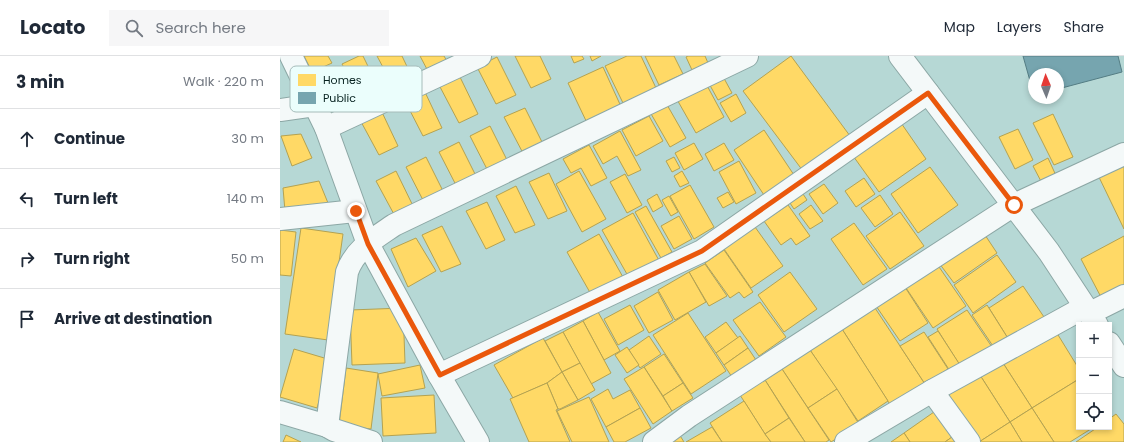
<!DOCTYPE html>
<meta charset="utf-8">
<style>
body{margin:0;font-family:Poppins,sans-serif;background:#f6f6f7;color:#1f2937}
.controls{position:absolute;right:12px;bottom:12px;display:grid;overflow:hidden;border-radius:0px;box-shadow:0 2px 6px #0003}
.controls button{width:36px;height:36px;display:grid;place-items:center;padding:0;border:0;border-bottom:1px solid #e0e1e3;background:#fff;color:#1f2937;font:20px sans-serif}
.compass{position:absolute;left:748px;top:12px;width:36px;height:36px;border-radius:50%;background:#fff;box-shadow:0 2px 6px #0003;rotate:358deg}
.stop{position:absolute;width:12px;height:12px;margin:-9px;border:3px solid #ea580c;border-radius:50%;background:#fff}
.stop.end{background:#ea580c;border-color:#fff;box-shadow:0 1px 4px #0008}
.list{margin:0;padding:0;list-style:none}
h2{display:flex;justify-content:space-between;align-items:center;height:52px;margin:0;padding:0 16px;font-size:17px}
h2 small{font-size:13px;font-weight:400;color:#747a83}
.list li{display:grid;grid-template-columns:26px 1fr auto;gap:12px;align-items:center;box-sizing:border-box;height:60px;padding:0 16px;border-top:1px solid #e0e1e3}
.list b{display:block;font-size:15px;white-space:nowrap}
.list em{font-size:13px;font-style:normal;color:#747a83}
.icon{flex:none;width:22px;height:22px;fill:none;stroke:currentColor;stroke-width:2;stroke-linecap:round;stroke-linejoin:round}
.map{position:relative;flex:none;width:844px;height:386px;overflow:hidden}
header{display:flex;align-items:center;gap:24px;box-sizing:border-box;height:56px;padding:0 20px;background:#fff;border-bottom:1px solid #e0e1e3}
header strong{font-size:19px}
nav{display:flex;gap:22px;margin-inline-start:auto;font-size:14px}
.search{width:280px;height:36px;background:#f6f6f7;display:flex;align-items:center;gap:10px;box-sizing:border-box;padding:0 14px;border-radius:0px;color:#747a83;font-size:15px}
main{display:flex}
aside{flex:1;background:#fff}
.map>svg:first-child{display:block}
.homes{fill:#ffd966;stroke:#b4a251}
.public{fill:#76a5af;stroke:#547d84}
.lines{fill:none;stroke-linecap:round;stroke-linejoin:round}
.minor-casing{stroke:#8ca7a5;stroke-width:24}
.minor{stroke:#f4f9f9;stroke-width:22}
.route{stroke:#ea580c;stroke-width:5}
.key{fill:#ebfefc;stroke:#a6bcba;stroke-width:1}
.key-label{font-size:11px;fill:#06211f}
</style>
<header>
<strong>Locato</strong>
<div class="search"><svg class="icon" aria-label="search" viewBox="0 0 24 24"><circle cx="10" cy="10" r="6"/><path d="M15 15l6 6"/></svg>Search here</div>
<nav><a>Map</a><a>Layers</a><a>Share</a></nav>
</header>
<main>
<aside>
<h2>3 min<small>Walk · 220 m</small></h2>
<ul class="list">
<li><svg class="icon" aria-label="ahead" viewBox="0 0 24 24"><path d="M12 20V5M6 11l6-6 6 6"/></svg><div><b>Continue</b></div><em>30 m</em></li>
<li><svg class="icon" aria-label="left" viewBox="0 0 24 24"><path d="M17 20v-9H6M10 6l-5 5 5 5"/></svg><div><b>Turn left</b></div><em>140 m</em></li>
<li><svg class="icon" aria-label="right" viewBox="0 0 24 24"><path d="M7 20v-9h11M14 6l5 5-5 5"/></svg><div><b>Turn right</b></div><em>50 m</em></li>
<li><svg class="icon" aria-label="arrive" viewBox="0 0 24 24"><path d="M6 21V4h12l-3 4 3 4H6"/></svg><div><b>Arrive at destination</b></div></li>
</ul>
</aside>
<div class="map">
<svg width="844" height="386" viewBox="0 0 844 386">
<rect width="100%" height="100%" fill="#b6d8d5"/>
<g class="homes">
<polygon points="24,0 48,0 52,7 32,16"/>
<polygon points="79,0 83,0 101,37 81,46 62,8"/>
<polygon points="97,0 122,0 132,21 113,30"/>
<polygon points="140,0 164,0 169,9 149,17"/>
<polygon points="235,0 260,0 271,23 251,32"/>
<polygon points="291,0 302,0 304,3 294,7"/>
<polygon points="310,0 321,0 312,5"/>
<polygon points="347,0 361,0 376,32 343,47 325,10"/>
<polygon points="365,0 394,0 403,18 379,29"/>
<polygon points="408,0 425,0 428,7 412,14 406,1"/>
<polygon points="511,0 573,84 526,119 463,35"/>
<polygon points="217,1 236,39 216,48 197,11"/>
<polygon points="323,11 343,55 309,71 288,27"/>
<polygon points="51,14 70,52 50,61 31,24"/>
<polygon points="440,15 452,37 438,44 426,22"/>
<polygon points="179,19 198,58 179,67 159,29"/>
<polygon points="424,24 444,61 416,77 395,40"/>
<polygon points="144,34 162,72 143,80 124,43"/>
<polygon points="456,38 466,57 451,66 440,47"/>
<polygon points="386,47 406,82 390,91 370,56"/>
<polygon points="100,52 118,90 99,99 79,62"/>
<polygon points="245,52 264,90 244,99 224,61"/>
<polygon points="773,58 793,101 774,109 753,67"/>
<polygon points="369,60 383,85 356,100 342,74"/>
<polygon points="619,64 646,103 599,136 571,97"/>
<polygon points="210,70 229,108 209,117 190,80"/>
<polygon points="738,73 753,104 735,113 719,81"/>
<polygon points="484,74 514,119 484,139 454,94"/>
<polygon points="340,75 361,114 348,120 337,100 323,108 313,90"/>
<polygon points="21,78 32,102 12,110 1,80"/>
<polygon points="179,86 198,124 178,133 159,96"/>
<polygon points="414,87 423,103 404,114 395,97"/>
<polygon points="444,87 454,104 434,115 425,98"/>
<polygon points="309,89 327,122 311,130 301,112 291,117 283,103"/>
<polygon points="146,101 165,139 145,148 126,111"/>
<polygon points="394,101 400,112 392,116 386,105"/>
<polygon points="768,102 778,124 764,131 753,110"/>
<polygon points="844,104 844,173 817,117"/>
<polygon points="459,105 476,137 456,148 439,116"/>
<polygon points="650,111 678,149 638,177 611,138"/>
<polygon points="116,115 135,154 116,162 96,125"/>
<polygon points="299,115 326,163 302,176 276,128"/>
<polygon points="402,115 409,127 400,131 394,120"/>
<polygon points="269,117 287,155 268,163 249,126"/>
<polygon points="345,118 362,149 347,157 330,126"/>
<polygon points="584,122 595,138 576,151 565,135"/>
<polygon points="39,125 48,147 5,155 3,132"/>
<polygon points="544,128 558,147 543,158 529,138"/>
<polygon points="410,129 434,171 414,183 390,140"/>
<polygon points="236,130 255,169 235,177 216,140"/>
<polygon points="519,132 527,144 514,153 506,141"/>
<polygon points="448,136 454,146 443,152 437,142"/>
<polygon points="377,138 383,150 373,156 367,144"/>
<polygon points="600,139 613,158 595,171 581,152"/>
<polygon points="389,140 398,156 391,160 382,144"/>
<polygon points="207,146 225,184 206,193 186,155"/>
<polygon points="508,149 530,180 516,189 511,182 501,189 484,165"/>
<polygon points="531,149 543,165 530,173 519,158"/>
<polygon points="366,150 392,196 381,202 355,156"/>
<polygon points="620,156 644,190 610,213 586,180"/>
<polygon points="353,157 382,210 352,227 322,174"/>
<polygon points="399,160 412,183 394,193 381,170"/>
<polygon points="574,167 607,213 583,229 551,183"/>
<polygon points="162,170 181,208 161,216 142,179"/>
<polygon points="475,171 503,210 471,232 444,193"/>
<polygon points="21,172 63,178 48,284 5,278"/>
<polygon points="0,174 16,176 11,220 0,219"/>
<polygon points="703,176 717,197 674,227 659,207"/>
<polygon points="319,178 344,223 312,240 287,196"/>
<polygon points="844,180 844,232 822,243 801,203"/>
<polygon points="136,182 156,215 128,231 111,193"/>
<polygon points="444,194 473,236 464,242 459,236 450,242 425,207"/>
<polygon points="717,199 736,226 693,257 674,229"/>
<polygon points="425,208 447,240 429,250 409,216"/>
<polygon points="657,208 686,250 653,272 624,229"/>
<polygon points="409,216 426,246 395,264 378,234"/>
<polygon points="510,216 537,253 504,276 478,239"/>
<polygon points="623,228 648,267 620,285 594,247"/>
<polygon points="743,230 764,261 729,284 709,252"/>
<polygon points="378,236 393,264 369,277 354,250"/>
<polygon points="480,246 506,281 479,300 453,264"/>
<polygon points="350,249 364,274 338,289 324,263"/>
<polygon points="707,249 729,284 717,296 692,259"/>
<polygon points="123,252 125,307 72,309 70,254"/>
<polygon points="595,252 645,328 611,350 562,273"/>
<polygon points="687,254 712,291 681,311 657,273"/>
<polygon points="318,256 340,295 324,304 303,265"/>
<polygon points="408,257 446,315 411,338 373,279"/>
<polygon points="303,265 331,317 311,328 283,276"/>
<polygon points="446,266 458,282 436,297 425,281"/>
<polygon points="562,273 608,345 578,365 530,294"/>
<polygon points="775,274 799,313 799,323 752,352 723,307"/>
<polygon points="658,275 680,309 670,315 648,281"/>
<polygon points="283,276 300,307 282,316 265,285"/>
<polygon points="644,276 668,313 645,328 620,290"/>
<polygon points="369,280 381,298 360,312 349,294"/>
<polygon points="460,280 468,292 444,309 436,297"/>
<polygon points="263,282 282,316 267,327 233,342 214,309"/>
<polygon points="347,291 359,309 347,317 335,299"/>
<polygon points="468,292 478,307 454,324 444,309"/>
<polygon points="14,293 51,304 37,352 0,341"/>
<polygon points="530,294 557,333 528,352 502,313"/>
<polygon points="384,298 403,327 383,340 364,311"/>
<polygon points="300,307 315,334 298,344 282,316"/>
<polygon points="723,307 752,352 730,366 698,316"/>
<polygon points="140,309 145,332 102,340 98,318"/>
<polygon points="364,311 392,355 373,368 344,323"/>
<polygon points="66,312 98,317 91,373 59,369"/>
<polygon points="502,313 549,384 546,386 525,386 485,324"/>
<polygon points="282,316 298,344 280,353 278,353 267,327"/>
<polygon points="698,316 730,366 699,386 665,335"/>
<polygon points="799,323 799,371 814,371 790,386 774,386 752,352"/>
<polygon points="485,324 509,362 485,378 460,339"/>
<polygon points="267,327 278,353 276,354 290,386 249,386 230,343"/>
<polygon points="403,327 413,342 392,355 383,340"/>
<polygon points="328,333 333,343 350,334 360,352 326,371 311,343"/>
<polygon points="557,333 579,368 551,386 528,352"/>
<polygon points="154,339 156,377 103,380 101,342"/>
<polygon points="309,341 329,386 292,386 277,355"/>
<polygon points="464,345 485,378 491,386 442,386 430,367"/>
<polygon points="360,352 371,372 345,386 334,386 326,371"/>
<polygon points="752,352 774,386 742,386 730,366"/>
<polygon points="654,356 672,381 665,386 630,386 624,377"/>
<polygon points="836,358 844,368 844,386 796,386 818,371 829,371 829,363"/>
<polygon points="509,362 525,386 491,386 485,378"/>
<polygon points="730,366 742,386 699,386"/>
<polygon points="432,371 442,386 406,386"/>
<polygon points="624,377 630,386 611,386"/>
<polygon points="399,378 404,386 384,386"/>
<polygon points="6,379 21,386 3,386"/>
<polygon points="672,381 676,386 665,386"/>
</g>
<polygon class="public" points="743,0 838,0 842,16 778,33 778,18 754,18 754,39"/>
<g class="lines">
<g class="minor-casing">
<g id="minor">
<polyline points="11,0 46,72 88,188 159,319 198,386"/>
<polyline points="620,0 769,196 817,269"/>
<polyline points="0,54 35,49"/>
<polyline points="46,72 200,0"/>
<polyline points="0,163 75,155"/>
<polyline points="810,257 844,240"/>
<polyline points="829,287 844,310"/>
<polyline points="159,319 422,195 648,37"/>
<polyline points="652,335 689,386"/>
<polyline points="0,356 47,370 54,374 91,386"/>
<path d="M 47,370 L 67,216 C 75,193 95,182 114,169 L 467,0"/>
<polyline points="374,386 409,360 734,149 844,98"/>
<polyline points="566,386 652,335 805,251"/>
</g>
</g>
<use href="#minor" class="minor"/>
</g>
<g class="lines">
<polyline class="route" points="76,155 88,188 160,319 422,195 648,37 734,149"/>
</g>
<rect x="10" y="10" width="132" height="46" rx="6" class="key"/>
<rect x="18" y="18" width="18" height="12" fill="#ffd966"/>
<rect x="18" y="36" width="18" height="12" fill="#76a5af"/>
<g class="key-label">
<text x="43" y="28">Homes</text>
<text x="43" y="46">Public</text>
</g>
</svg>
<div class="controls">
<button>+</button>
<button>−</button>
<button><svg class="icon" aria-label="locate" viewBox="0 0 24 24"><circle cx="12" cy="12" r="6"/><path d="M12 2v4M12 18v4M2 12h4M18 12h4"/></svg></button>
</div>
<svg class="compass" viewBox="-18 -18 36 36"><path d="M0-13l5 13h-10z" fill="#e53935"/><path d="M0 13l5-13h-10z" fill="#747a83"/></svg>
<div class="stop" style="left:734px;top:149px"></div>
<div class="stop end" style="left:76px;top:155px"></div>
</div>
</main>
